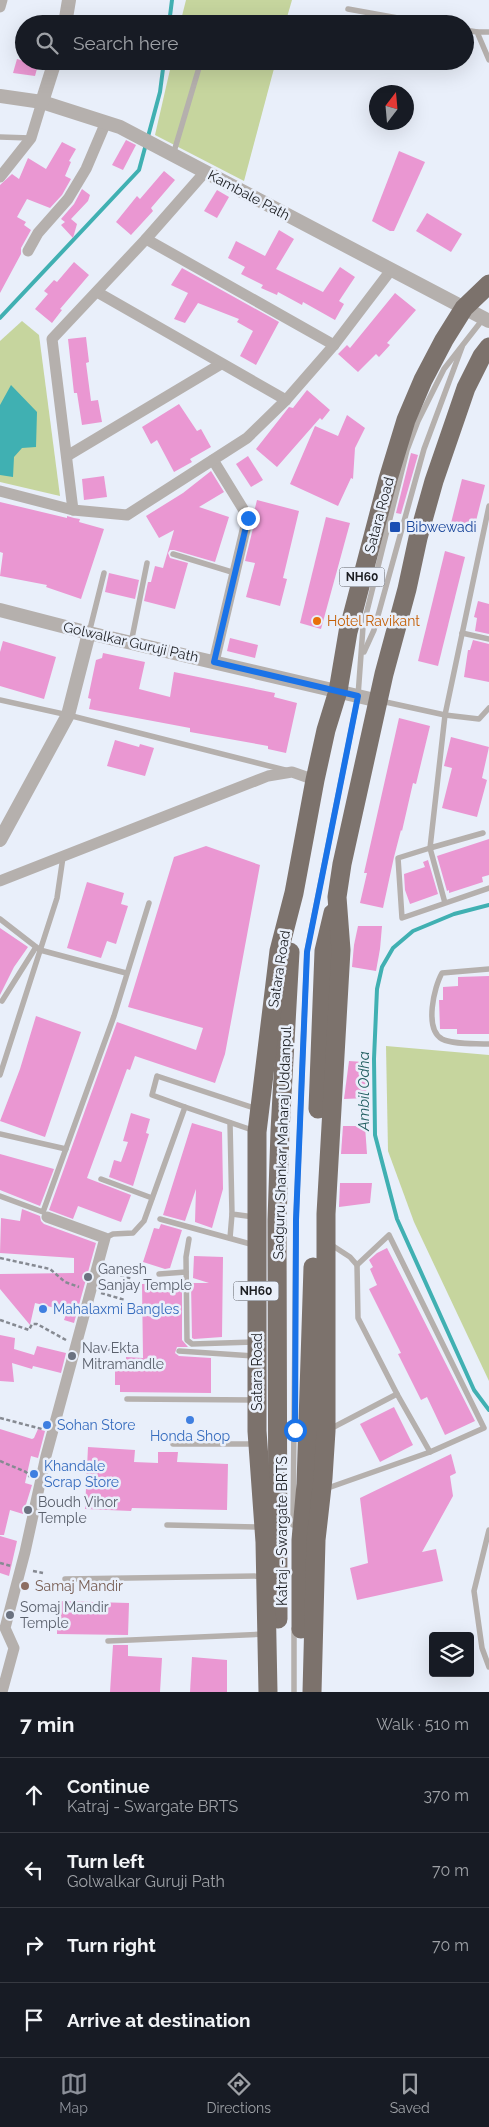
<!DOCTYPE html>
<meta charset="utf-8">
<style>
body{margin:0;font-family:Raleway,sans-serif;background:#242831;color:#f1f3f6}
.controls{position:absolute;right:15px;bottom:15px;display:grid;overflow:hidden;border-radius:5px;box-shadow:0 5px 20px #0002}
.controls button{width:45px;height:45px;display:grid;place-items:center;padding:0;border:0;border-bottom:1px solid #363941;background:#171b24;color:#f1f3f6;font:25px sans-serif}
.compass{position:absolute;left:369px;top:85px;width:45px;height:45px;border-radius:50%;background:#171b24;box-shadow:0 5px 20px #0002;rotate:16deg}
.stop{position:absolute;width:15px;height:15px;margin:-11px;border:4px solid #1a73e8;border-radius:50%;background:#fff}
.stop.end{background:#1a73e8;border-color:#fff;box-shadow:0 1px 5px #0008}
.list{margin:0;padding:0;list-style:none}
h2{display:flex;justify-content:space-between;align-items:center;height:65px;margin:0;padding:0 20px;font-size:21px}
h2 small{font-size:16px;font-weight:400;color:#9ea1a6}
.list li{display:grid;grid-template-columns:32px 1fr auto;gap:15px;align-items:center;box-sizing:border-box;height:75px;padding:0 20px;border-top:1px solid #363941}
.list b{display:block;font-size:19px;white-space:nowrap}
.list p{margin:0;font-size:16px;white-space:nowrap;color:#9ea1a6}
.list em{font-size:16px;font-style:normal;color:#9ea1a6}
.icon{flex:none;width:28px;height:28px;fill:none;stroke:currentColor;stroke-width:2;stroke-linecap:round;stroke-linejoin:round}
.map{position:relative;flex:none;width:489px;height:1692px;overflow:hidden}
.search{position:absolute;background:#171b24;box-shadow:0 5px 20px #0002;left:15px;right:15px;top:15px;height:55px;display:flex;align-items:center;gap:12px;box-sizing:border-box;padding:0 18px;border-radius:28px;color:#9ea1a6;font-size:19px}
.sheet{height:365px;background:#171b24}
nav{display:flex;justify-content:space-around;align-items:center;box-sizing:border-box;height:70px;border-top:1px solid #363941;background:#171b24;font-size:14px;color:#9ea1a6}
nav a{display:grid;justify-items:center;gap:2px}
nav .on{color:#8c9099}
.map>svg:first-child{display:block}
.green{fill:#c6d59e}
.water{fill:#40b0b2}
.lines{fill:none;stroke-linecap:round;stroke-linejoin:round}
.stream{stroke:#40b0b2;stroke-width:4}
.building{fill:#ea97d2}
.path{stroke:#868a92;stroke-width:2.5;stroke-dasharray:4 2.5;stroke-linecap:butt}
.service{stroke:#b5b0ad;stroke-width:5.5}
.minor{stroke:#b5b0ad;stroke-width:11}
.tertiary{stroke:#b5b0ad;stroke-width:14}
.trunk{stroke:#7c726c;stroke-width:19}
.route{stroke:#1a73e8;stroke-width:6}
.transit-dot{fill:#1a4fb4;stroke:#e9effa;stroke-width:2}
.food-dot{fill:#e8710a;stroke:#e9effa;stroke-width:2}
.worship-dot{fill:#6b7280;stroke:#e9effa;stroke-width:2}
.shop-dot{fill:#3f7fe0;stroke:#e9effa;stroke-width:2}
.education-dot{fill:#8d6e63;stroke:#e9effa;stroke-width:2}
.labels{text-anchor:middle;stroke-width:5;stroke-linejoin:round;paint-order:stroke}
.shield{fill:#e9effa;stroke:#5a5d63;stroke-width:1}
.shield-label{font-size:12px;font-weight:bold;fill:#1c1e22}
.street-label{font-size:14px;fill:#1c1e22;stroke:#e9effa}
.transit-label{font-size:14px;fill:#164399;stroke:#e9effa;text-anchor:start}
.food-label{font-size:14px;fill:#c56008;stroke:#e9effa;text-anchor:start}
.worship-label{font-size:14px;fill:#5b616d;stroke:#e9effa;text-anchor:start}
.shop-label{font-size:14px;fill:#366cbe;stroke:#e9effa;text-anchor:start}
.education-label{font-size:14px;fill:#785e54;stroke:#e9effa;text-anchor:start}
.water-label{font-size:15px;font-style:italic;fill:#246062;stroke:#e9effa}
</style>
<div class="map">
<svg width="489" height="1692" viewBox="0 0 489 1692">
<rect width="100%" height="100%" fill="#e9effa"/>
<g class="green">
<polygon points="186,0 292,0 285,24 180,24"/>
<polygon points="172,61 276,61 244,181 155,135"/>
<polygon points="22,321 39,335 60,496 0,482 0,341"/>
<polygon points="386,1046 489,1055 489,1381 414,1222 388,1151"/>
</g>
<polygon class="water" points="11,385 37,412 36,447 22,448 14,457 13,477 0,475 0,405"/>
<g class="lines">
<g class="stream">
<polyline points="169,24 172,0"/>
<polyline points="0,318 139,170 160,92 164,61"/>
<polyline points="489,905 454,914 413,931 393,948 382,967 377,989 374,1059 375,1135 397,1219 474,1390 489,1410"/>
</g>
</g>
<g class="building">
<polygon points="17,59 38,65 35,76 13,73"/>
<polygon points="126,140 136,145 123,170 112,165"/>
<polygon points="62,142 76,149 69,161 71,162 65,176 71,179 62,195 50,208 27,199 17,217 26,222 24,225 31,230 21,248 21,254 0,293 0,185 12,174 19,179 28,158 46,169"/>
<polygon points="399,151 425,162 394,231 390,231 372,221"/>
<polygon points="164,171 175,180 151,208 153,211 131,235 116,222 137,196 140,199"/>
<polygon points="82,189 90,195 88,201 71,219 77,224 73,238 61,225 65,222 61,219 74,204"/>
<polygon points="217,190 229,197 217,218 204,211"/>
<polygon points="427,213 462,234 451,252 416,231"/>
<polygon points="279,230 294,239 276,269 323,292 340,267 355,277 339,301 344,304 335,320 303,302 302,305 278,292 277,295 261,288 263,285 241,274 245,267 228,258 236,241 265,256"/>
<polygon points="74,262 89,275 60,309 62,310 52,323 35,309 48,294 44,291 54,280 57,282"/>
<polygon points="182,268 279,322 256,365 240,356 253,331 237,322 239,319 198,303 185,323 174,319 188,293 171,285"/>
<polygon points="395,293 416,310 387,343 390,345 379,357 376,354 358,372 338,354 347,345 350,348"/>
<polygon points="86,337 89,362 86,363 91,401 98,400 102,422 82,425 77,393 74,393 68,339"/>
<polygon points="307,390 330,410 322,420 320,418 277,467 256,449 289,407 293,408"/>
<polygon points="179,404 197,431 201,429 211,447 190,459 192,462 174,472 157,440 151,444 142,427"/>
<polygon points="347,415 365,428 355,448 353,479 351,478 338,506 290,484 315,426 338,436"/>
<polygon points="411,453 418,455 401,514 396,513"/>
<polygon points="248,456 263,480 251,487 236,464"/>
<polygon points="211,471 224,492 199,507 229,517 215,562 174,550 170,550 168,553 170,558 188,563 175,609 144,601 148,582 151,582 155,566 163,568 174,530 159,538 146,516 183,493"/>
<polygon points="104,476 107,497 84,500 82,479"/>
<polygon points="462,479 485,485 473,533 450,527"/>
<polygon points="257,500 299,511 283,578 287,579 280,606 246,597 255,563 245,561 256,516 254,512"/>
<polygon points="0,502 67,518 67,516 74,518 80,519 79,522 104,529 81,599 46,587 47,585 0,576 3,553 0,552"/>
<polygon points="326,517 350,523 321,629 300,623"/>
<polygon points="445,551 465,557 438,666 418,661"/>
<polygon points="109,573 139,580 135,599 105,592"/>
<polygon points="478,601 489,604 489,634 475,631 477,618 474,617"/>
<polygon points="230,638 258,645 255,658 227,651"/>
<polygon points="473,640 489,644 489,682 464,677 468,650 470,650"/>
<polygon points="3,641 56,657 44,699 0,686 0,652"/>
<polygon points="103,653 145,662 139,689 170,697 174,672 275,693 274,697 297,703 286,753 268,749 268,746 190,732 190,728 89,709 91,699 88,698 96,660 102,658"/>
<polygon points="399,718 430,726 416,784 413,783 402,831 401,830 394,857 383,908 360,903 367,873 364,873"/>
<polygon points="451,737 489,747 482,778 487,780 477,817 442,808 452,768 444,766"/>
<polygon points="115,740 139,747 140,744 154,748 145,776 107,766"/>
<polygon points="489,839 489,875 482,877 483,882 449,893 449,890 447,891 437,856"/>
<polygon points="206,846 260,865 225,1054 215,1083 135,1056 130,1070 127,1069 87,1178 131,1195 121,1222 78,1206 73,1219 49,1210 117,1022 196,1050 203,1028 128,1007 174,857"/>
<polygon points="428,860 438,894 410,904 405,890 404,874 425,867 423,862"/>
<polygon points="87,882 124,893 121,904 128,906 116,944 107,941 101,958 67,948"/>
<polygon points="358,926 382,926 380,949 376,971 352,967 354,945"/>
<polygon points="0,928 28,947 14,967 0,995"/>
<polygon points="489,976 489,1034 457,1034 457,1029 440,1029 439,1000 443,1000 443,987 458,986 458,977"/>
<polygon points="36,1016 81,1032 45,1137 0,1121 20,1069"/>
<polygon points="349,1061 364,1062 367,1098 344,1099"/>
<polygon points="131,1113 150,1119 146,1133 149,1134 133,1186 109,1177 114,1160 121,1162 128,1142 123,1141"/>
<polygon points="192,1123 222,1132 223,1189 212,1228 195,1222 196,1189 185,1221 163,1215"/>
<polygon points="343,1126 365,1126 367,1154 341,1154"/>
<polygon points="0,1154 54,1169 40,1206 0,1190"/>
<polygon points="340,1183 372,1183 370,1203 339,1207"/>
<polygon points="22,1209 40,1216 41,1221 44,1224 96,1243 74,1323 64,1320 67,1311 35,1303 30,1325 0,1289 0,1274 74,1273 74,1258 0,1253 1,1218 20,1221"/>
<polygon points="161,1224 182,1230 170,1268 165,1269 143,1262 154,1228 159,1229"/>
<polygon points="387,1248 475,1421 445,1435 427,1397 421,1400 398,1354 401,1353 369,1289 377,1285 370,1269 373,1267 369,1260 377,1253"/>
<polygon points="194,1256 223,1257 222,1337 194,1339 192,1338 191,1283 209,1283 193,1278"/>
<polygon points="158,1283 182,1283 182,1340 188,1347 177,1347 175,1353 179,1356 211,1358 211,1393 120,1392 120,1385 115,1385 115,1360 126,1360 126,1357 143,1358 142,1284"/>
<polygon points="0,1335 15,1338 14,1349 34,1355 37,1346 66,1353 61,1373 33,1366 32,1369 12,1363 14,1382 0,1381"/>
<polygon points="394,1407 413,1445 380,1462 360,1424"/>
<polygon points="0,1429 32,1439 34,1438 38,1429 45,1431 38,1458 31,1456 25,1483 32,1485 23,1514 10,1510 4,1535 0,1535"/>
<polygon points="88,1447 135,1450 134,1462 158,1463 158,1452 178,1452 177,1462 228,1464 227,1510 132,1508 131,1511 85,1509"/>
<polygon points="451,1454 456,1473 450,1476 453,1496 422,1552 436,1549 443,1581 357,1600 350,1568 368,1563 360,1498"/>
<polygon points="0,1536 17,1541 9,1576 0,1573"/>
<polygon points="58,1601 129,1603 128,1635 57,1634"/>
<polygon points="113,1645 128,1645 128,1656 162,1658 160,1692 110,1692"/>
<polygon points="192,1657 227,1660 227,1692 190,1692"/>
</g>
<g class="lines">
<g class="path">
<polyline points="0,1258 50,1269 65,1282 79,1287"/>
<polyline points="108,1271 132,1279"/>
<polyline points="101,1293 125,1300"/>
<polyline points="0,1320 29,1330 32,1324 37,1324 66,1340"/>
<polyline points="88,1344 110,1350"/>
<polyline points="0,1418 42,1429"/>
<polyline points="0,1461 26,1472 30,1477"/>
<polyline points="0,1563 11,1566"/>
<polyline points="33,1571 43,1573"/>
</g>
<g class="service">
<polyline points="348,9 431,24"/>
<polyline points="213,24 221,24"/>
<polyline points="246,24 247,21"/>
<polyline points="465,30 477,32 489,60"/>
<polyline points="477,32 489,32"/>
<polyline points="0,137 30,138"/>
<polyline points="173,155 201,61"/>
<polyline points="173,554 235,573"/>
<polyline points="89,633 104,573"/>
<polyline points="462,633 489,639"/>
<polyline points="131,643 147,563"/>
<polyline points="364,652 374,630 424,449 462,347"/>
<polyline points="0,700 68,715 285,770"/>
<polyline points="381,701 445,715 479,719 489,708"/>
<polyline points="483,833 430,848 445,715 489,506"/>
<polyline points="445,903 430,848 398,858 402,918 489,888"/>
<polyline points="0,919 40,950 126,973"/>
<path d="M 489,969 L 442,973 C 434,987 424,1029 442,1039 C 454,1045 475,1043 489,1044"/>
<polyline points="2,1001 36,947"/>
<polyline points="0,1075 57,898 63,857"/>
<polyline points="185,1107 152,1095 157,1076 257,1109"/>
<polyline points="230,1123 232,1214 254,1217"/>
<polyline points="0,1134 66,1149"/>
<polyline points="101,1179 152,1198"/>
<polyline points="0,1196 43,1212 114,1016 149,903"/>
<polyline points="160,1219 254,1245"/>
<polyline points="105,1238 113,1234 133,1233 144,1221 185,1107 255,1131"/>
<polyline points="230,1238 232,1214"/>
<polyline points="189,1239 186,1257 187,1340 192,1344 254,1342"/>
<polyline points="330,1244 350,1257 357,1265 358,1318 397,1394"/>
<polyline points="357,1265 389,1235 484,1428 430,1452"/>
<polyline points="159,1274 186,1272"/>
<polyline points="179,1351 254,1356"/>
<polyline points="127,1399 255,1400"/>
<polyline points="173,1444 256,1444"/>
<polyline points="325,1489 430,1452 397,1394 330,1429"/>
<polyline points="167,1525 260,1527"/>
<polyline points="293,1525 296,1220 307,951 358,696 363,627 407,450 418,421 444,369 483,319"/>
<polyline points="489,1530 474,1591 482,1648 489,1667"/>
<polyline points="65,1579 263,1576"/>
<polyline points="294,1629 294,1692"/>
<polyline points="108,1641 265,1634"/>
</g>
<g class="minor">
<polyline points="0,7 2,0"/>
<polyline points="0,177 31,138 42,102"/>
<polyline points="146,239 205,172"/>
<polyline points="28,251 38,233 68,199 86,169 106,122"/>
<polyline points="97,292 286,400"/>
<polyline points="67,456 221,364"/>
<polyline points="213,460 248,517 214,662"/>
<polyline points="0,491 73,510 127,515 247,438 286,400 334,345 391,270"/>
<polyline points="73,510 52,339 146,239 334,345"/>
<polyline points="0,881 268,776 292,772 315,780"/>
<polyline points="2,1692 14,1648 5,1628 25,1552 46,1456 105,1238 47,1217"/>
</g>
<g class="tertiary">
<polyline points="65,24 69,0"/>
<polyline points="0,96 42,102 120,127 489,321"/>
<polyline points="42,102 55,61"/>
<polyline points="0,610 89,633 379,701"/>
<polyline points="0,840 68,715 89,633"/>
</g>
<g class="trunk">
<polyline points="318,1109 324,951 333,913"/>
<polyline points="278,1619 277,1220 280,1131 290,952"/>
<polyline points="301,1629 301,1540 306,1484 313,1267"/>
<polyline points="268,1692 265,1542 257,1431 257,1132 279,951 294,893 315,780 326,730 338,691 348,632 388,479 406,420 423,380 444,340 464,308 489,284"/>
<polyline points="312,1692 316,1540 323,1478 326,1431 326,1214 341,950 337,897 342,864 384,674 407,589 418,538 434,481 466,388 482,356 489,347"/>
</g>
</g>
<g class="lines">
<polyline class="route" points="248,518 214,662 358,696 307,952 296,1220 295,1430"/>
</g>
<rect class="transit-dot" x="389" y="521" width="12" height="12" rx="2.5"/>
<circle class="food-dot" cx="317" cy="621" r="5"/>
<g class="worship-dot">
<circle cx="88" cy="1277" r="5"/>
<circle cx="72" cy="1356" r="5"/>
<circle cx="28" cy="1510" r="5"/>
<circle cx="10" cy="1615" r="5"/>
</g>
<g class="shop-dot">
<circle cx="43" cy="1309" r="5"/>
<circle cx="190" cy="1420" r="5"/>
<circle cx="47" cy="1425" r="5"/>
<circle cx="34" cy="1474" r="5"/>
</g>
<circle class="education-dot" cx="25" cy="1586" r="5"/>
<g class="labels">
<g class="shield">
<rect x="339.5" y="567.5" width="45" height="19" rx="4"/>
<rect x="233.5" y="1281.5" width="45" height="19" rx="4"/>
</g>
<g class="shield-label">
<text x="362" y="581">NH60</text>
<text x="256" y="1295">NH60</text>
</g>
<g class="street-label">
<text transform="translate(249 195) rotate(28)" y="5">Kambale Path</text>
<text transform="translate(379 515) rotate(-75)" y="5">Satara Road</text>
<text transform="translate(131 642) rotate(13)" y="5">Golwalkar Guruji Path</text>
<text transform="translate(279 969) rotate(-81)" y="5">Satara Road</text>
<text transform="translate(282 1143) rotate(-88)" y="5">Sadguru Shankar Maharaj Uddanpul</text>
<text transform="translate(257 1372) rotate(-90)" y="5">Satara Road</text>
<text transform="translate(282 1531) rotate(-90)" y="5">Katraj - Swargate BRTS</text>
</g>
<g class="transit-label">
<text x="406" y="532">Bibwewadi</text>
</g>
<g class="food-label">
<text x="327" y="626">Hotel Ravikant</text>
</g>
<g class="worship-label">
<text x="98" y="1274">Ganesh<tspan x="98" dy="16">Sanjay Temple</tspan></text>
<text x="82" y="1353">Nav Ekta<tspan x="82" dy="16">Mitramandle</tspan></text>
<text x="38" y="1507">Boudh Vihor<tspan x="38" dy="16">Temple</tspan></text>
<text x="20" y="1612">Somaj Mandir<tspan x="20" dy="16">Temple</tspan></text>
</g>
<g class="shop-label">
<text x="53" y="1314">Mahalaxmi Bangles</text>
<text x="57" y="1430">Sohan Store</text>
<text x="190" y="1441" text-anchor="middle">Honda Shop</text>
<text x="44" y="1471">Khandale<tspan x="44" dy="16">Scrap Store</tspan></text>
</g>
<g class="education-label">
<text x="35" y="1591">Samaj Mandir</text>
</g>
<g class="water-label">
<text transform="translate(364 1091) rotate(-90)" y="5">Ambil Odha</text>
</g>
</g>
</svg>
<div class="controls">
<button><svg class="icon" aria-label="layers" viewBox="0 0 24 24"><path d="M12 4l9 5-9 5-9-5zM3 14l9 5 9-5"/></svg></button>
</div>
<svg class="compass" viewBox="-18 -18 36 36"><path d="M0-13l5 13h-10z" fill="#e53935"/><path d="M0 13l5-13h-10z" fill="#9ea1a6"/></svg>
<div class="stop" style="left:295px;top:1430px"></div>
<div class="stop end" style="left:248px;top:518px"></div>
<div class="search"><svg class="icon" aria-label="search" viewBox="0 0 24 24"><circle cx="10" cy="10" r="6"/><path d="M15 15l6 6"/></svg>Search here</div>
</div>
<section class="sheet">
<h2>7 min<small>Walk · 510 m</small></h2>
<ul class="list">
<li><svg class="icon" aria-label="ahead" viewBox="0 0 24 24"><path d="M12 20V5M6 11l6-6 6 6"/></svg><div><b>Continue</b><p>Katraj - Swargate BRTS</p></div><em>370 m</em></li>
<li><svg class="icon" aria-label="left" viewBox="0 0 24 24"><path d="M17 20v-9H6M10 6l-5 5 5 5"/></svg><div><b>Turn left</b><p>Golwalkar Guruji Path</p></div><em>70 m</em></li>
<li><svg class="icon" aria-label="right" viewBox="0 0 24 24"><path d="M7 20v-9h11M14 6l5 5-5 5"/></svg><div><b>Turn right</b></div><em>70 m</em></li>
<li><svg class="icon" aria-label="arrive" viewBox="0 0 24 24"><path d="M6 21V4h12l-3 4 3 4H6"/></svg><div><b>Arrive at destination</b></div></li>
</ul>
</section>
<nav>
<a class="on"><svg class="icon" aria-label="map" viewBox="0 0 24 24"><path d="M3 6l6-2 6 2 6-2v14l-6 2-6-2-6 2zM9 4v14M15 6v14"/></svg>Map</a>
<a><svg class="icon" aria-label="directions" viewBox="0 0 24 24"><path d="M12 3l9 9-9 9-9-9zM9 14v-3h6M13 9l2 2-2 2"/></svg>Directions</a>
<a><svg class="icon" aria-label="saved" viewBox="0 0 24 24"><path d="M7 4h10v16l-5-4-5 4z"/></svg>Saved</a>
</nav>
